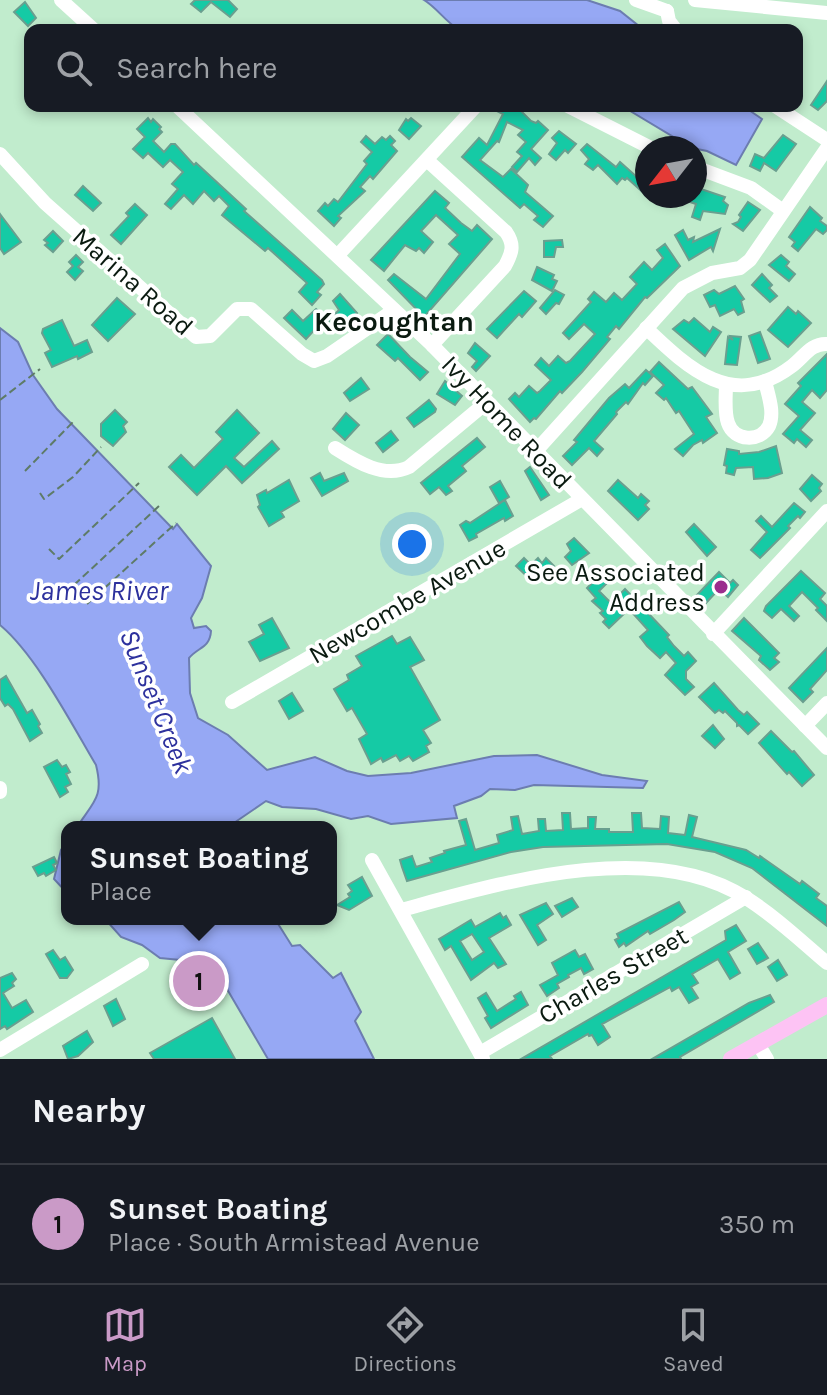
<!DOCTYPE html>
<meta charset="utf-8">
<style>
body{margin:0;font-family:Karla,sans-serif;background:#242831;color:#f1f3f6}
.compass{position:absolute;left:635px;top:136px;width:72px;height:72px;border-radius:50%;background:#171b24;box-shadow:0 4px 12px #0003;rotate:239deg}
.you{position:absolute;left:412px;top:544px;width:28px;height:28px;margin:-20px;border:6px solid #fff;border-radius:50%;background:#1a73e8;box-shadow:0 0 0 12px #1a73e833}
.badge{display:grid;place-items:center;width:52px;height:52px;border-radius:50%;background:#ca9ac7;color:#111;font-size:26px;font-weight:700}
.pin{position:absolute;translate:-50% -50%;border:4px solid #fff;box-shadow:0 2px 8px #0006}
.popup{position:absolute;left:61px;top:821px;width:276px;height:104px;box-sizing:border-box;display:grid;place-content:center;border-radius:16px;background:#171b24;filter:drop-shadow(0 2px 6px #0005);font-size:26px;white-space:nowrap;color:#9ea1a6}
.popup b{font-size:30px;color:#f1f3f6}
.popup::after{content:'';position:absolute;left:50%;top:100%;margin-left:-16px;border:16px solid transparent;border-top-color:#171b24}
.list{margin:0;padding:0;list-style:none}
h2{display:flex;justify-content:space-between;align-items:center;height:104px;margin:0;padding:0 32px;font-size:34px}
h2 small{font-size:26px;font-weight:400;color:#9ea1a6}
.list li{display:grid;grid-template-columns:52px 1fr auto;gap:24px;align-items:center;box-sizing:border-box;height:120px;padding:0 32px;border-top:2px solid #363941}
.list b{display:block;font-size:30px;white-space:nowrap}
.list p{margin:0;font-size:26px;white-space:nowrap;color:#9ea1a6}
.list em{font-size:26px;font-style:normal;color:#9ea1a6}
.icon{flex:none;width:44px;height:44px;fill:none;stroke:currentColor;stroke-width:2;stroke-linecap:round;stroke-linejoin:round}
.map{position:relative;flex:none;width:827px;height:1059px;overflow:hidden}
.search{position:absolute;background:#171b24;box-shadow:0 4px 12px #0003;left:24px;right:24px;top:24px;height:88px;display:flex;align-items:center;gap:20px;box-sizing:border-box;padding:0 28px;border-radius:16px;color:#9ea1a6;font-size:30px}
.sheet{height:224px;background:#171b24}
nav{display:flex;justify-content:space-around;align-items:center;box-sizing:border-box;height:112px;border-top:2px solid #363941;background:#171b24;font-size:22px;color:#9ea1a6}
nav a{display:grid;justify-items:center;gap:4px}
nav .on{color:#ca9ac7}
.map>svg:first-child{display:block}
.water{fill:#96a8f4;stroke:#6c7db0;stroke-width:2}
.building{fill:#15caa5;stroke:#6a9f8f;stroke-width:2;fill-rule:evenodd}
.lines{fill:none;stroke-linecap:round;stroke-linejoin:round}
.path{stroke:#5e7b67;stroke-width:2;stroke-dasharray:8 4;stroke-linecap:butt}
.minor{stroke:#fff;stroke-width:14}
.major{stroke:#fdc3f4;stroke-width:16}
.poi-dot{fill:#9b2d8d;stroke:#fff;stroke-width:3}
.labels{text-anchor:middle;stroke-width:7;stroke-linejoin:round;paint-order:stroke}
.street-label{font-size:26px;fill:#0a1a10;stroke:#fff}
.poi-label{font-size:26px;fill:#0a1a10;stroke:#fff;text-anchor:end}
.neighbourhood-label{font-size:28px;font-weight:bold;fill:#0a1a10;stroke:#fff}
.water-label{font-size:28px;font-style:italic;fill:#2d319d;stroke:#fff}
</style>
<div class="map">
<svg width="827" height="1059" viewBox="0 0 827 1059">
<rect width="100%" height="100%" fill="#c1eccd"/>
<g class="water">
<path d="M 424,0 L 587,0 L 620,11 L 644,30 L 459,30 C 445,21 437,8 424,0 Z"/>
<polygon points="622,106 743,106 762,119 736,165 707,151 692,148"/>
<path d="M 0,328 L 18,342 L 33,375 L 57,409 L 173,529 L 177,524 L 211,566 L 202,598 L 191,618 L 194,628 L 206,626 L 211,631 C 210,648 198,647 189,658 L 190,693 L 198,718 L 228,735 L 267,770 L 315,757 L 347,771 L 368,776 L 411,773 L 494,756 L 537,755 L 602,775 L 647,781 L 643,788 L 534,785 L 515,790 L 490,789 L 481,796 L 454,806 L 457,818 L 391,824 L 368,816 L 351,819 L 316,809 L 282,807 L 266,801 L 228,827 L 77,827 C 94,801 104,797 96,765 C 71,723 36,655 0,625 Z"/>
<polygon points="67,841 67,893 54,879 61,850"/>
<polygon points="105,919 275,919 292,946 300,945 333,978 341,973 361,1012 355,1021 374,1059 268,1059 217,972 201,962 160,958 142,945 121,937"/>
</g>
<g class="building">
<polygon points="195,0 228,0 237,9 230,17 211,2 201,12 191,4"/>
<polygon points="25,2 36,18 28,26 14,12"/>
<polygon points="827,81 827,101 818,110 811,105"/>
<polygon points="487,106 523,106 521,111 531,121 536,123 538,121 548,130 531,149 541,158 535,165 529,158 517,172 512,167 522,156 517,152 526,142 518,135 523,130 507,122 499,142 497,141 480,160 503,177 511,169 528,185 525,192 553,216 543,227 534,220 538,216 524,204 520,208 462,157 479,138 487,145 503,114"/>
<polygon points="148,118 151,122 153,119 161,127 159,129 162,132 153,141 164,152 171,144 175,144 194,165 196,163 246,209 244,211 322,280 324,284 317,292 321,295 312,305 299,292 307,283 268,248 265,251 222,215 229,206 219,196 214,201 204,191 193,204 184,195 171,209 165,204 178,189 172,184 183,172 170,160 163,167 148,153 143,158 133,149 145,137 137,129"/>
<polygon points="411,118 421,126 409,139 399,130 406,119 408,121"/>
<polygon points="559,131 576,144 568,153 565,150 556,160 549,154 557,143 552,138"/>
<polygon points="783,135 796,144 776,171 764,163 760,171 750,166 755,154 764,158"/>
<polygon points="366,136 375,144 382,137 386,140 390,136 395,141 391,145 397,151 373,179 370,176 360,187 365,191 338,216 341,218 334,226 318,211 325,203 328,206 334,199 338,202 367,164 364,161 372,152 361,142"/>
<polygon points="587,144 616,167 620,162 638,178 642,174 647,179 647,196 627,178 625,180 622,178 617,184 598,165 593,170 585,164 589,159 581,150"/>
<polygon points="83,186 101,203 93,211 75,195"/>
<polygon points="695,187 725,197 723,201 728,205 725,214 703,211 700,220 692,217 696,204 675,197 695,196"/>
<polygon points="435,191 449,203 445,208 461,223 472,231 477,225 492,239 424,317 388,280 394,274 426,299 460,254 449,244 458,235 436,215 421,231 433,242 424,253 419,248 416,251 405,245 384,271 371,260"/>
<polygon points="748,202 760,210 743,231 733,224 738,222 741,217 739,215"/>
<polygon points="135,204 147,215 121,244 111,235 129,216 126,213"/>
<polygon points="810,207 822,218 820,221 827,226 827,230 823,234 816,229 798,251 792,246 795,242 789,237"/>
<polygon points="0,214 21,242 4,254 0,248"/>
<polygon points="720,229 713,251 711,247 689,260 675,235 683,230 688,240 694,237 693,242"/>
<polygon points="53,231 63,241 53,252 45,245 48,243 44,240"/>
<polygon points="562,240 563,247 556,247 554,257 544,257 544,241"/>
<polygon points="665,244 680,266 647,298 645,297 619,329 616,326 607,337 610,339 582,372 562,393 560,391 536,419 534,418 530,422 509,399 515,393 519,397 529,386 537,393 540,391 551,380 535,365 541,358 549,366 558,356 566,363 570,361 595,334 584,324 569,339 563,333 591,302 588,299 594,292 606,302 614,293 622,300 637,284 630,277 644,262 652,270 663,258 657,250"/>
<polygon points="76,255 83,262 78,267 83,271 75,280 67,272 73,266 69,262"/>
<polygon points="781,255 789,262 786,266 795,274 789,281 769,265"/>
<polygon points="537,267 554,275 552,279 557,281 552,291 532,280"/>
<polygon points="762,274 772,285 769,288 777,296 770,302 752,285"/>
<polygon points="735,286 744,299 741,301 744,312 738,315 734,309 720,316 715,305 710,307 704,295 714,290 719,294"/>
<polygon points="555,290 564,295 559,304 556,303 546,314 540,308"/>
<polygon points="524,291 536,301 522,317 519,314 497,338 487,329"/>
<polygon points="340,294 357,313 344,328 332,317 339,310 333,301"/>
<polygon points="117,298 135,314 108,341 92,325"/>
<polygon points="788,307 796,314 798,311 811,323 788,347 768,330"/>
<polygon points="316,309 329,321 321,330 317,327 306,339 284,318 292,310 303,321"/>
<polygon points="694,318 710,332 713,327 721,332 705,356 673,329 684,320 689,323"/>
<polygon points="62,320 74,346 87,340 92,352 78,359 77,356 52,367 45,353 51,350 42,333 43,329"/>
<polygon points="760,332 770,359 758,363 749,336"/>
<polygon points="388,334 410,357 428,372 420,380 398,358 395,361 377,345"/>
<polygon points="730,336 741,337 737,365 725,364 728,337 733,340"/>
<polygon points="475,343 490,356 476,371 472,367 477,361 468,353"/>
<polygon points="827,354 827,390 820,398 812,390 802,402 815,413 800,430 812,440 806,447 797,439 794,443 783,434 799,416 785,404 801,386 798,383"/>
<polygon points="659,362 688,389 692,387 712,414 706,417 717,433 703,443 702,440 693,445 683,456 675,449 694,434 679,411 676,413 666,398 664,400 656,393 664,385 650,372"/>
<polygon points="646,370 653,376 645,385 643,383 628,404 626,402 616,412 617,414 594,441 603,449 597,456 589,448 572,465 563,456 577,442 574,440 609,398 625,384 629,388"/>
<polygon points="361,378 369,389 350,401 344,393"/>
<polygon points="445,381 462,396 455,405 437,394"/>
<polygon points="429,400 436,409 435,412 414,427 407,418"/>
<polygon points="115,410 127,422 123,426 126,432 113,446 101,436 101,424"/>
<polygon points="237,410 259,433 234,458 244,467 272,441 279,449 242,483 226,466 197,495 169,467 181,455 194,468 223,439 216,432"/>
<polygon points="346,413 359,425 345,440 333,429"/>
<polygon points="391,431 398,440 383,452 376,443"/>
<polygon points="477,438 485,447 462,466 466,471 448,486 452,491 446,495 439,487 430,494 421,483"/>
<polygon points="776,446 782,473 768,478 754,479 753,467 736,468 734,475 726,473 727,466 724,465 727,449 739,451 739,454 759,452"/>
<polygon points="530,467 549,495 541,500 525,471"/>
<polygon points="320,473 324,481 344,473 348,481 322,496 311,478"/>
<polygon points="812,475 822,484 819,488 821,491 811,501 800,489"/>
<polygon points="289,480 299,501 281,512 284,517 269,526 258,507 260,505 257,495 266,490 267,493"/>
<polygon points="618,480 638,498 641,494 649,501 645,505 649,509 638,520 608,491"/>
<polygon points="500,481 509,497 499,503 490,487"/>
<polygon points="505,500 513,516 505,521 504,518 476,534 477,537 469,541 460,525 466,521 470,523"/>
<polygon points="794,503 805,512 800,518 798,516 788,526 790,528 760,558 751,550 767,532 756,521 761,516 772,527"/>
<polygon points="694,524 716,547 707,556 686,532"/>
<polygon points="574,538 589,553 572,565 565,557 571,551 567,544"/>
<polygon points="524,558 531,565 538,558 542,563 546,558 554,566 546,574 544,571 533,582 516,566"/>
<polygon points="600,566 613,577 599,591 611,603 625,589 669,635 667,637 674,646 684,656 688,652 696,661 686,671 686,679 694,687 685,695 665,675 676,663 666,652 660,658 647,646 640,637 648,630 629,609 609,628 603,622 606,619 600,613 603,611 592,601 596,598 587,588 597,578 594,572"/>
<polygon points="801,571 825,593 820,599 827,606 827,621 816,610 818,608 802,592 789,606 799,616 794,621 781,609 772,618 764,611 766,606"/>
<polygon points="719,572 730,583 733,580 738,585 728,597 719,589 705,604 696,596"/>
<polygon points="272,618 289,648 260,661 249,642 264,634 259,625"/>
<polygon points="744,618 779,653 774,658 779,662 770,670 759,660 761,656 732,631"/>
<polygon points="392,636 397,644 410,637 424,660 410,667 440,720 423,730 431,743 426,746 429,752 413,761 409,756 400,761 396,755 383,762 381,758 371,764 359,739 367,734 352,708 347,711 334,689 349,680 347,675 362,666 356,656"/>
<polygon points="827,648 827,670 810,689 813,692 803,702 789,688"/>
<polygon points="6,676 27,713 32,710 40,724 38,726 42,733 30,741 13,709 8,704 5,706 0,698 0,680"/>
<polygon points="714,683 738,710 744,715 747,712 759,724 748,734 739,725 737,726 737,723 725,711 723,713 719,710 715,713 699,697"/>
<polygon points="292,693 303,711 289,719 279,701"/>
<polygon points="713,725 724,739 715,748 702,736"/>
<polygon points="771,731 792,752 794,751 814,775 802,786 789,772 787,774 759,743"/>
<polygon points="57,760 62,767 66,765 70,772 66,774 71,784 65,787 68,792 60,797 44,767"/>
<polygon points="562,813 570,813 571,829 588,828 588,817 596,817 595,829 609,829 609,832 633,832 632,813 641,813 642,828 660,829 661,816 669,817 668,833 685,835 689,815 697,817 692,837 746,850 759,858 760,856 800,884 802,881 819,894 816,898 827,906 827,926 752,868 715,852 667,844 543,847 511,852 407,881 402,867 400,860 412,856 416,867 432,862 430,858 445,853 444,851 466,845 459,821 466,819 475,850 499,843 497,835 513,830 511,817 518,816 522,834 539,831 538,819 545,819 546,831 563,830"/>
<polygon points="54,857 57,863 53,865 56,870 46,876 44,873 38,876 33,867"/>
<polygon points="362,877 372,896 349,910 337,905 350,897 348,894 352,891 348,885"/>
<polygon points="572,898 578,907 562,917 555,906"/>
<polygon points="679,902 685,912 674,920 650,934 648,931 626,946 624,943 619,947 615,940 619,938 617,934"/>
<polygon points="546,903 553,914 537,925 546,940 538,945 520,915"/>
<path d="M 500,913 L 503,918 L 506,916 L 511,925 L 489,938 L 506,964 L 498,968 L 494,963 L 471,980 L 451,946 L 445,950 L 439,939 L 471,920 L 475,927 ZM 472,934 L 484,952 L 472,960 L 460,941 Z"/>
<polygon points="736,925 746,941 728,952 740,973 730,979 718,959 692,974 698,983 691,987 698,998 689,1003 679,987 672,991 670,987 602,1024 610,1037 598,1045 592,1035 589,1036 588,1034 550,1056 552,1059 521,1059 726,940 725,931"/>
<polygon points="758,943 768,958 757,964 748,949"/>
<polygon points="53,950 60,960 65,957 73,970 67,978 60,978 46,954"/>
<polygon points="575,950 579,957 585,954 593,969 584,974 581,968 568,975 569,977 557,984 559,988 547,996 540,985 558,975 552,963"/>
<polygon points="778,960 787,975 777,981 768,967"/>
<polygon points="189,966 193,973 199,969 208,987 200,992 189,976 183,979 179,972"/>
<polygon points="12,973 16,979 12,983 14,986 3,993 12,1008 26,1000 33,1012 7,1029 5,1026 0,1029 0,978"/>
<polygon points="521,992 528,1005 491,1028 485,1018 488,1016 478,998 486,993 497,1011 516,999 514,996"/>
<polygon points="770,995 774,1002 680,1057 681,1059 652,1059 749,1003"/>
<polygon points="116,999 125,1019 113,1026 104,1006"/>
<polygon points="212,1018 235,1059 154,1059 150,1053"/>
<polygon points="87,1031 93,1042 78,1056 68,1059 63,1046"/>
</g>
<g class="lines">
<g class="path">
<polyline points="0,400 40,369"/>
<polyline points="25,471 73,422"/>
<polyline points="40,493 44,499 73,477 101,447"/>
<polyline points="49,549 59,559 139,483"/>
<polyline points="74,585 159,506"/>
<polyline points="87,604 176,523"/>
</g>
<g class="minor">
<polyline points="61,0 94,30"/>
<polyline points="636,0 667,11"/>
<polyline points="695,0 827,13"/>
<polyline points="667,11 669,21 676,30"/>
<polyline points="177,106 432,345 827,748"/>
<polyline points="568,106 651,148"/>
<polyline points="775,106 827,140"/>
<polyline points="0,154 45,203 196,337 210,336 237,309 251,309 302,354 314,361 327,356 394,310"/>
<path d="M 428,161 L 506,232 C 515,245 512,253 505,266 L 432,345"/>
<polyline points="695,167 751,188 783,211"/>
<polyline points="338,255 476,106"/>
<path d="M 646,328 C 689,369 733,411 792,366 C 804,357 811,343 827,344"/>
<path d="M 726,384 C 726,396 724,412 728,423 C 734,441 760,443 769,426 C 775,412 768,395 765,381"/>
<path d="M 335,448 C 357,462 384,479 409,467 L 487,402"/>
<polyline points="535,452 683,288 712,273 740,268 750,260 827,148"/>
<polyline points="713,634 827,511"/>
<polyline points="232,702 582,499"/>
<polyline points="805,726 827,703"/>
<polyline points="0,788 0,792"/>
<polyline points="372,860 483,1059"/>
<path d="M 401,910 C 501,883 651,837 746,898 C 775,916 801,941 827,963"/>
<polyline points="758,1044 767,1059"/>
<polyline points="0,1050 142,964"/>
<polyline points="480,1053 746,897"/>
</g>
<polyline class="major" points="731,1059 827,1005"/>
</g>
<circle class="poi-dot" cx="721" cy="587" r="8"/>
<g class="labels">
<g class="street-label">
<text transform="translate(133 281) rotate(41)" y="9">Marina Road</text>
<text transform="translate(507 422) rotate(46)" y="9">Ivy Home Road</text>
<text transform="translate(407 601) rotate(-30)" y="9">Newcombe Avenue</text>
<text transform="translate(613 975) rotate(-30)" y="9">Charles Street</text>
</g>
<g class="poi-label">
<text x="705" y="581">See Associated<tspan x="705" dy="30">Address</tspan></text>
</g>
<g class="neighbourhood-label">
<text x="394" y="331">Kecoughtan</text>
</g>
<g class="water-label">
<text x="99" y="600">James River</text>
<text transform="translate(157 701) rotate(68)" y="10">Sunset Creek</text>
</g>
</g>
</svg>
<svg class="compass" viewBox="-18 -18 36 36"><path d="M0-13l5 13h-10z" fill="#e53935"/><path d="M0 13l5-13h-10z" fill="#9ea1a6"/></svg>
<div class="you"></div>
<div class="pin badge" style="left:199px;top:981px">1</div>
<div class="popup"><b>Sunset Boating</b>Place</div>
<div class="search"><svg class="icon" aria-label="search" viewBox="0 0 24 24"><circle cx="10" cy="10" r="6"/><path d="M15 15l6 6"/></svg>Search here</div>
</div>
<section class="sheet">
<h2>Nearby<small></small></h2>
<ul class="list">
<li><span class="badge">1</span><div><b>Sunset Boating</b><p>Place · South Armistead Avenue</p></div><em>350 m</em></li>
</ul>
</section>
<nav>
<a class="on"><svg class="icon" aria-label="map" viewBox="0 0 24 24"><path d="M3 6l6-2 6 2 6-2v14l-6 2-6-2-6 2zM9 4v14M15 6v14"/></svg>Map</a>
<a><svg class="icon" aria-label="directions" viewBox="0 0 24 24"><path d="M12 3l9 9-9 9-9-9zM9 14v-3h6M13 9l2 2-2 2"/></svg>Directions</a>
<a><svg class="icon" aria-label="saved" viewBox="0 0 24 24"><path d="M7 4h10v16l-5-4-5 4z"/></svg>Saved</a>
</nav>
